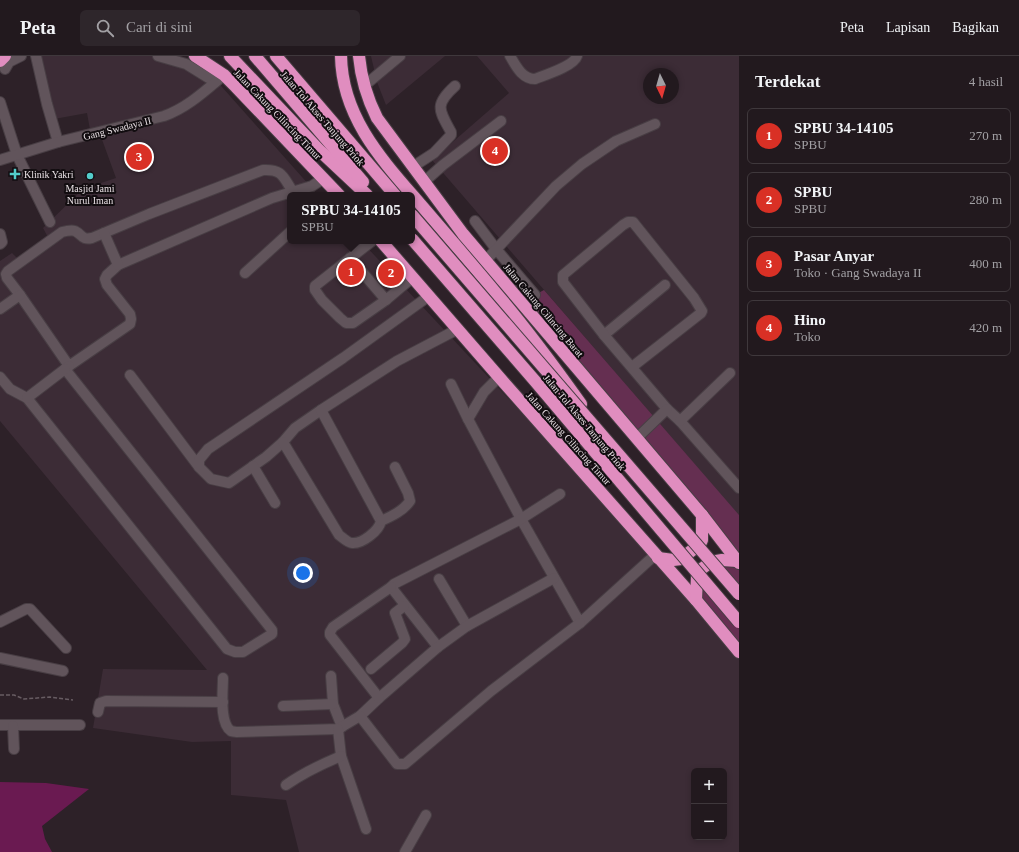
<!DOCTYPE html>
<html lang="id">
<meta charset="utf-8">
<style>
body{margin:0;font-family:"Times New Roman",serif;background:#2e262b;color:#f1f3f6}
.controls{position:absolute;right:12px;bottom:12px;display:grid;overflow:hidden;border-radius:6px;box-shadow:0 2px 6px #0003}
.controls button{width:36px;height:36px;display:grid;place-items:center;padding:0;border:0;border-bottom:1px solid #3f383c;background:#22191e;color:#f1f3f6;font:20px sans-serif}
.compass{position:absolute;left:643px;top:12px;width:36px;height:36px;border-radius:50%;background:#22191e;box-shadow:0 2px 6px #0003;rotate:175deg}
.you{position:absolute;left:303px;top:517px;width:14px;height:14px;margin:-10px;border:3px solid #fff;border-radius:50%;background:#1a73e8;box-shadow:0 0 0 6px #1a73e833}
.badge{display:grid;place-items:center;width:26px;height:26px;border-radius:50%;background:#d93025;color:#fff;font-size:13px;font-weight:700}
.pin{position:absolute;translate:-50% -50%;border:2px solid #fff;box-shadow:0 1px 4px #0006}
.popup{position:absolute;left:287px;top:136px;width:128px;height:52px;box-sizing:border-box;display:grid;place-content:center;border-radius:6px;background:#22191e;filter:drop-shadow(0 1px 3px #0005);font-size:13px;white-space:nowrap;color:#a2a0a4}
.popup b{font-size:15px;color:#f1f3f6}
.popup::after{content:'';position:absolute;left:50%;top:100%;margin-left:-8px;border:8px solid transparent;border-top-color:#22191e}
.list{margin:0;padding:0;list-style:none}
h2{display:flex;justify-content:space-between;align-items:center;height:52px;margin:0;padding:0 16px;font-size:17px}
h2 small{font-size:13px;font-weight:400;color:#a2a0a4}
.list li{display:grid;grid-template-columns:26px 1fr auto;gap:12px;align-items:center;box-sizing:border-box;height:56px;margin:0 8px 8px;padding:0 8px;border:1px solid #3f383c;border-radius:6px}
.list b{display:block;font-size:15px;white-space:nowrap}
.list p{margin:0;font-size:13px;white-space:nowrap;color:#a2a0a4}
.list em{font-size:13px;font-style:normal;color:#a2a0a4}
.icon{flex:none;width:22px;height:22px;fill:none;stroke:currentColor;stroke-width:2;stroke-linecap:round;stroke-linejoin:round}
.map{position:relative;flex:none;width:739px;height:796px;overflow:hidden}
header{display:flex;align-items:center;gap:24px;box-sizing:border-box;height:56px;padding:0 20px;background:#22191e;border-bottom:1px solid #3f383c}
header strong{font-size:19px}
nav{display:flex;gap:22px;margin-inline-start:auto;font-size:14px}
.search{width:280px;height:36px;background:#2e262b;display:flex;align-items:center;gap:10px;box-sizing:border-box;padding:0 14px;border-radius:6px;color:#a2a0a4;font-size:15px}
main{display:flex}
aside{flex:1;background:#22191e}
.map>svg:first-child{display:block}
.built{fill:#3c2c36;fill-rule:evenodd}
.green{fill:#652f51}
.water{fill:#6a1a51}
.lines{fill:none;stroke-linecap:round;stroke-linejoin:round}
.minor-casing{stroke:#483e44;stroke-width:12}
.highway-casing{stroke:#483e44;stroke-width:14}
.path{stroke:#675c62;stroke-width:1.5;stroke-dasharray:4 2;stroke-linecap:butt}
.minor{stroke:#61545b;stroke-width:10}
.highway{stroke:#e08dbf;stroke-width:12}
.highway-bridge-casing{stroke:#483e44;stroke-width:14;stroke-linecap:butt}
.highway-bridge{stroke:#e08dbf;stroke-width:12}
.poi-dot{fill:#53cdcb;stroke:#120d10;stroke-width:1.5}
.labels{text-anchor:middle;stroke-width:4;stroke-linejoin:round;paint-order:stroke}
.street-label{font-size:10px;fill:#e8e0e4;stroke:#120d10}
.poi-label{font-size:10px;fill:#e8e0e4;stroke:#120d10;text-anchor:start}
</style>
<header>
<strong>Peta</strong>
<div class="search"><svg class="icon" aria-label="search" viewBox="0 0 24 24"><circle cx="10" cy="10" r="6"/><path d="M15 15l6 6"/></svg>Cari di sini</div>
<nav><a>Peta</a><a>Lapisan</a><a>Bagikan</a></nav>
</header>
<main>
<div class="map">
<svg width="739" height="796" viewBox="0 0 739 796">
<rect width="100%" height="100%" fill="#2d2128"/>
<g class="built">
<path d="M 34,0 L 170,0 L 214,22 L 318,139 L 290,139 L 290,185 L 361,185 L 655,499 L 739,598 L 739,796 L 299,796 L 286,744 L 231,739 L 231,685 L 192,686 L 93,672 L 103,613 L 207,614 L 0,365 L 0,205 L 12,197 L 21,206 L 50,185 L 43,172 L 83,133 L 116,122 L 100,78 L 91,79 L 87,57 L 54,63 ZM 694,715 L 724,715 L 724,781 L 694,781 Z"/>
<polygon points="371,0 445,0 386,49 377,26"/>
<path d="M 477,0 L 739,0 L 739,460 L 432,104 L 509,37 ZM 649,18 L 673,18 L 673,42 L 649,42 Z"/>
</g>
<g class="green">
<polygon points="544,234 739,459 739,539 710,507 737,505 521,246"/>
<polygon points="697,521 739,565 739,596 696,544"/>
</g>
<polygon class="water" points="0,726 46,727 89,733 42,770 45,783 52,796 0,796"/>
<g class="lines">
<g class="minor-casing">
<g id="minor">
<polyline points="36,0 47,48 58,86"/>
<polyline points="158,0 186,8 215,26"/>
<path d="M 510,0 C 516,10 522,23 535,23 C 545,19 574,10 577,0"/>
<polyline points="5,13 9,6 21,0"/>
<polyline points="364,30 400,0"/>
<polyline points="0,46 17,99 50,166"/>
<path d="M 0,104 L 58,86 L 164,60 C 187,52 206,34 224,19"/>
<path d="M 414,110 L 434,97 L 451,79 L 451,76 C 439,54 434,49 455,30"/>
<polyline points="425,125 443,109 501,65"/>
<path d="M 293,136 C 283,121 283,113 263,114 L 149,158 L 92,182 C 81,184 83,179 75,175 C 71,174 66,175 62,176 L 8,215 L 6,218 L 7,222 L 20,239 L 69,310 L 130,268 L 131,263 L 130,258 L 107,229 L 105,223 L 107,219 L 118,209 L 272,142 L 312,130 L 324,122"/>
<polyline points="475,165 496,193 535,239"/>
<polyline points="104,177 118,209"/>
<polyline points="0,178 2,186 0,188"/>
<polyline points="372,185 315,230 315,234 322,244 340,262 346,267 353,267 386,244 412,222"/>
<polyline points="350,202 386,244"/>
<polyline points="486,204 556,130 582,108 616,85 655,68"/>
<polyline points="245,217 290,176"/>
<polyline points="0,253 20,239"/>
<polyline points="604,279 665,229"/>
<polyline points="632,311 701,257 702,255 694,242 633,166 628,166 623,169 563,219 563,226 604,279 667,353 680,365 739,432"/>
<polyline points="130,319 199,411"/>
<polyline points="0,321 10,333 27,342 227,593 235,596 243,596 272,578 272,574 65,313 69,310"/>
<polyline points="499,321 484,336 468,363 521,463 580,567 655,499"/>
<polyline points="451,328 468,363"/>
<polyline points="27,342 65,313"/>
<polyline points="321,354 295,372 283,386 266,401 229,427 211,423 199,411 199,404 208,393 343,302 429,240"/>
<polyline points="680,365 730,317"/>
<polyline points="637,382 667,353"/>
<path d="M 283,386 L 339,479 C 343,482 348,487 352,487 C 362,488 379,475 381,465 L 321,354 L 397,305 L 458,273"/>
<polyline points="253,410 275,447"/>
<path d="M 381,465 C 392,460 403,455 410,445 L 408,437 L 395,411"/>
<polyline points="439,523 467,570"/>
<polyline points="0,566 26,553 30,553 66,592"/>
<polyline points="438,591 391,531 394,528 521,463 560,438"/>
<polyline points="0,602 63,615"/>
<polyline points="371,613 402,587 405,583 395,557 404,550"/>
<polyline points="331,620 333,648 342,671"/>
<path d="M 223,622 C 223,635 219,667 231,675 C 231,675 236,676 237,676 L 338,673 L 360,660 L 379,642 L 438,591 L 467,570 L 554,522"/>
<polyline points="379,642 330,579 330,576 333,571 391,531"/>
<polyline points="283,650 333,648"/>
<polyline points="98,656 100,647 106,645 223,646"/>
<polyline points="360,660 397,708 405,708 491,635 580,567"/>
<polyline points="0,669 80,669"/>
<polyline points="13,670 14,693"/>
<polyline points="338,673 341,700 366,773"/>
<path d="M 286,729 C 303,717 322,708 341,700"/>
<polyline points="405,796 426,759"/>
</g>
</g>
<g class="highway-casing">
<g id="highway">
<polyline points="195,0 224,19 236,31 339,139"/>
<polyline points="230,0 319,94 367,139"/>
<polyline points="255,0 363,126"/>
<polyline points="276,0 395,139"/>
<path d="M 341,0 C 342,62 383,105 421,149 C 446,178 471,207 496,237 C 526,272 554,310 581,348"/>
<path d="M 359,0 C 361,22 367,42 377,62 L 463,178 L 702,459 L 739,507"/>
<polyline points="0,5 5,0"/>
<polyline points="381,185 499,321 696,544 739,596"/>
<polyline points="658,502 673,504 681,503 700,488 702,484 702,459"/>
<polyline points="696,544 697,521 700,514 711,506 722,504 737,505"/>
</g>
</g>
<polyline class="path" points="0,639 14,639 24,643 50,641 73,644"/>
<use href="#minor" class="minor"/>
<use href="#highway" class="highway"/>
<g class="highway-bridge-casing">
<g id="highway-bridge">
<polyline points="412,159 739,538"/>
<polyline points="412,183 535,325 739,566"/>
</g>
</g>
<use href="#highway-bridge" class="highway-bridge"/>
</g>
<g class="poi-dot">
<path d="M13 112h4v4h4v4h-4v4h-4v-4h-4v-4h4z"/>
<circle cx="90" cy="120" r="4"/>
</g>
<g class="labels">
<g class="street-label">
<text transform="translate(278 58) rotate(46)" y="4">Jalan Cakung Cilincing Timur</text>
<text transform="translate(323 62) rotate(49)" y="4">Jalan Tol Akses Tanjung Priok</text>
<text transform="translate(117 72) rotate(-14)" y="4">Gang Swadaya II</text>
<text transform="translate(544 254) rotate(50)" y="4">Jalan Cakung Cilincing Barat</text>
<text transform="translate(585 366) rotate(50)" y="4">Jalan Tol Akses Tanjung Priok</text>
<text transform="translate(569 382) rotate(48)" y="4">Jalan Cakung Cilincing Timur</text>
</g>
<g class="poi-label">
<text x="24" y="122">Klinik Yakri</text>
<text x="90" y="136" text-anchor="middle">Masjid Jami<tspan x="90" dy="12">Nurul Iman</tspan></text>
</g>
</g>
</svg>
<div class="controls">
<button>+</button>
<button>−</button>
</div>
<svg class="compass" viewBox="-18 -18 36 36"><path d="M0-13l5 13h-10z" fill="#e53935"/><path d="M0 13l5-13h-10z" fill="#a2a0a4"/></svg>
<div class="you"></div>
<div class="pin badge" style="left:351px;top:216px">1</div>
<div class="popup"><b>SPBU 34-14105</b>SPBU</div>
<div class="pin badge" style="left:391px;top:217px">2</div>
<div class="pin badge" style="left:139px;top:101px">3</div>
<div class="pin badge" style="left:495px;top:95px">4</div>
</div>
<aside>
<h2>Terdekat<small>4 hasil</small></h2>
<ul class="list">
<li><span class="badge">1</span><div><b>SPBU 34-14105</b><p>SPBU</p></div><em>270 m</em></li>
<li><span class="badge">2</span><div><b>SPBU</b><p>SPBU</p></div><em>280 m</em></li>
<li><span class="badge">3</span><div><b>Pasar Anyar</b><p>Toko · Gang Swadaya II</p></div><em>400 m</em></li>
<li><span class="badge">4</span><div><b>Hino</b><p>Toko</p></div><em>420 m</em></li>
</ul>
</aside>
</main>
